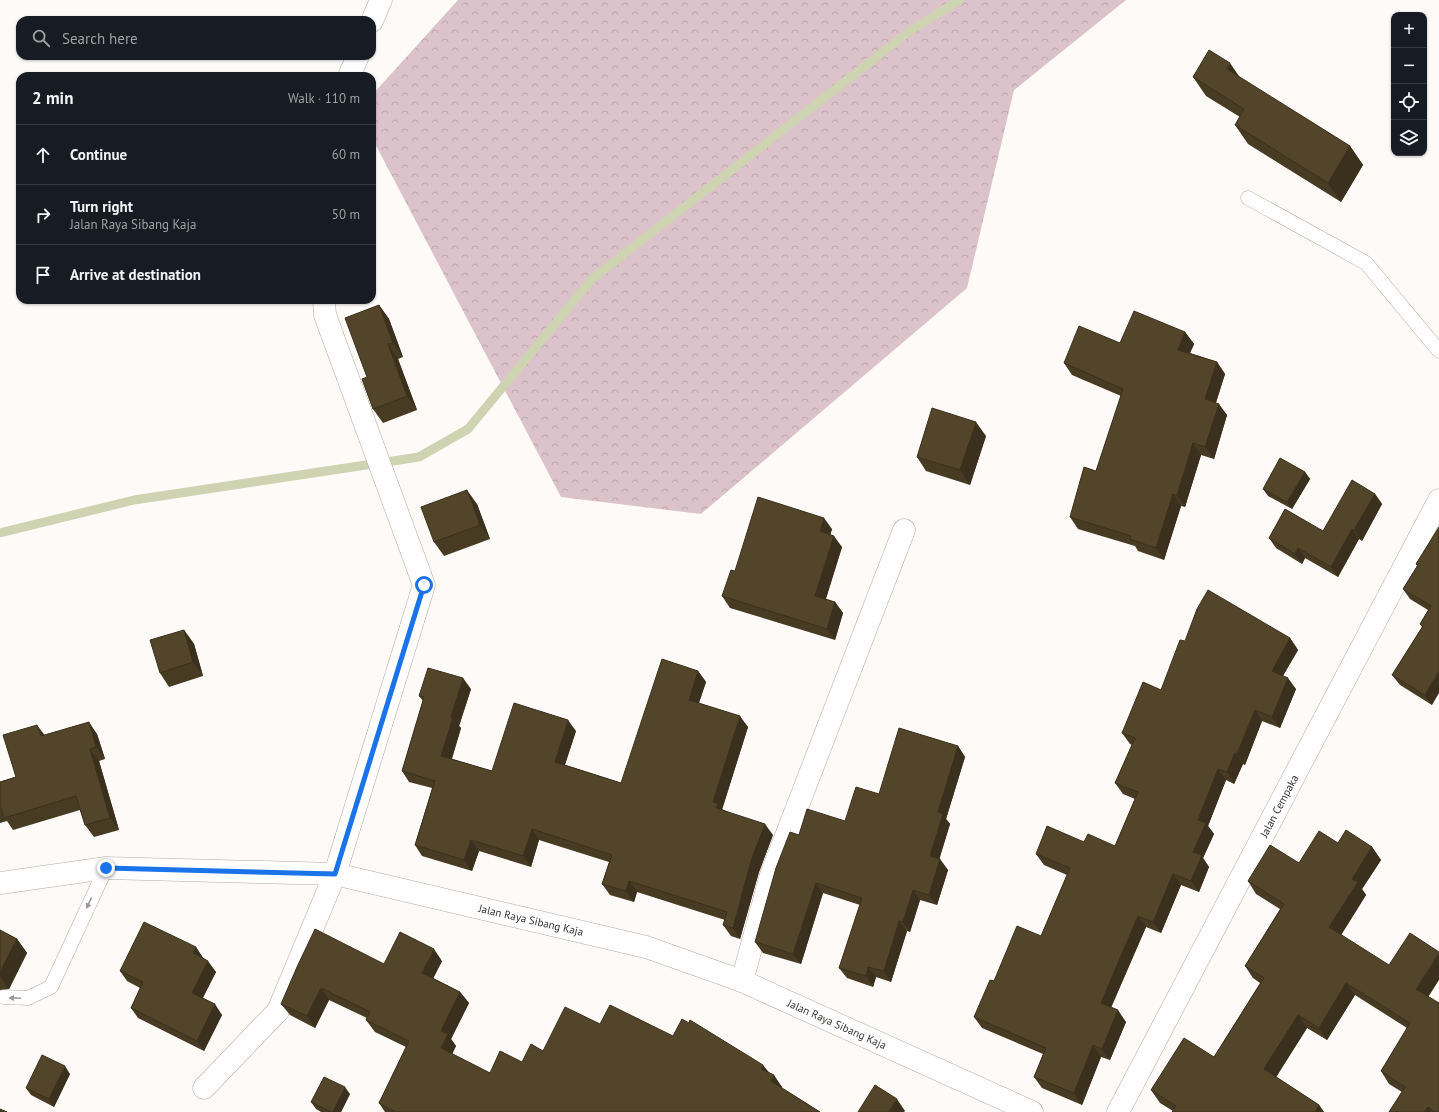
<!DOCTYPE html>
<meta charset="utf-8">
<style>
body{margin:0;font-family:"PT Sans",sans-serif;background:#20242c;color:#f1f3f6}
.controls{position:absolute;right:12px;top:12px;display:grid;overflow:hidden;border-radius:8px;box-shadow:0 1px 3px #0004}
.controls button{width:36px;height:36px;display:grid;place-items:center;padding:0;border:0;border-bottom:1px solid #363941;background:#171b24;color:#f1f3f6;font:20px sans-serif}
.stop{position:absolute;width:12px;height:12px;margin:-9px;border:3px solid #1a73e8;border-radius:50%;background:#fff}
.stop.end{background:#1a73e8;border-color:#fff;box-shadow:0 1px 4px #0008}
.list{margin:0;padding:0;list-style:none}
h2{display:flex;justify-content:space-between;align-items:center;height:52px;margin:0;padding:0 16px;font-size:17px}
h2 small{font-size:13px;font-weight:400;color:#9ea1a6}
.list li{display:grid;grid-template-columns:26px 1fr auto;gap:12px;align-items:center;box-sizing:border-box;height:60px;padding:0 16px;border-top:1px solid #363941}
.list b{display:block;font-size:15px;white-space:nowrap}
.list p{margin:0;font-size:13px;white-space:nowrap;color:#9ea1a6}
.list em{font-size:13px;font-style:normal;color:#9ea1a6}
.icon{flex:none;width:22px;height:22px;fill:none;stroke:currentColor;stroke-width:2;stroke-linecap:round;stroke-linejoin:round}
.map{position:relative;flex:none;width:1439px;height:1112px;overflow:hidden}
.search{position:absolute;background:#171b24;box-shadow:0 1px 3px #0004;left:16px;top:16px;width:360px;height:44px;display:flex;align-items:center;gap:10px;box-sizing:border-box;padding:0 14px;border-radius:12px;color:#9ea1a6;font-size:15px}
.panel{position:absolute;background:#171b24;box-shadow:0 1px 3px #0004;left:16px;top:72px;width:360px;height:232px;border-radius:12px}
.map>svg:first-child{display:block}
.forest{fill:url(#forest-crowns)}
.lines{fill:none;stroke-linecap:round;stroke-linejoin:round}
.stream{stroke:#ced3b2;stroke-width:9}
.service-casing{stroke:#b5aaa4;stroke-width:15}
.minor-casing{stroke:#b5aaa4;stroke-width:23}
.secondary-casing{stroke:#b5aaa4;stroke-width:23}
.service{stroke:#fff;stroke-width:14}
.minor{stroke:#fff;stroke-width:22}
.secondary{stroke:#fff;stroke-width:22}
.wall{fill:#473b24}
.shaded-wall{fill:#3a301d}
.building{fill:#53452a;stroke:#3a301d}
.oneway{fill:#9c9998}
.route{stroke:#1a73e8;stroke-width:5}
.labels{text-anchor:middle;stroke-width:4;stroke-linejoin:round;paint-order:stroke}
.street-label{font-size:11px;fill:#383331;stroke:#fff}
</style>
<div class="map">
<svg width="1439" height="1112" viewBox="0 0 1439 1112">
<defs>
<pattern id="forest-crowns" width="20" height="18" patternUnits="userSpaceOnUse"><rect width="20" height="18" fill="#dcc2cb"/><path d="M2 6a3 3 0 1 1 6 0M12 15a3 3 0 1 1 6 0" fill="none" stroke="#bea7af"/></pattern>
</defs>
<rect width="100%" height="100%" fill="#fefaf7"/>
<polygon class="forest" points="458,0 1126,0 1014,90 967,288 701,514 561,497 372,138 372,95"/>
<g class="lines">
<polyline class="stream" points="0,533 134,500 419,457 468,429 592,279 911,30 960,0"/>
<g class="service-casing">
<g id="service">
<polyline points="1248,198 1366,263 1439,351"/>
<polyline points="4,997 28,998 51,987 106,868"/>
</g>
</g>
<g class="minor-casing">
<g id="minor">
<polyline points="372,21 381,0"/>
<polyline points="349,76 358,56"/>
<polyline points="742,981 771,875 904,530"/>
<polyline points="204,1088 278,1011 335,874 424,585 325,315 324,300"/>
<polyline points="1118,1112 1439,500"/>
</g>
</g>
<g class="secondary-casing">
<polyline id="secondary" points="0,883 106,868 335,874 646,947 742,981 1032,1112"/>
</g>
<use href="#service" class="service"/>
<use href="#minor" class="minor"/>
<use href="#secondary" class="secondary"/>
</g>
<g class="wall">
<polygon points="1193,77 1240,78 1350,146 1363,165 1341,202 1248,144 1235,125 1240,117 1206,96"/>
<polygon points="379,305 389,319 403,357 398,359 417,410 383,423 373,409 367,377"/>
<polygon points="1185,332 1194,344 1190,353 1217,362 1225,374 1216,403 1227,415 1214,459 1201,455 1185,507 1181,506 1164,560 1138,551 1135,546 1078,529 1070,517 1096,471 1121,396 1072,375 1064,363 1120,343"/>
<polygon points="986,436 970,485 926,471 917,457"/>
<polygon points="1305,472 1310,479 1292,509 1268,496 1263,489"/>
<polygon points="1375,494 1382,504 1362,541 1359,539 1338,577 1305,558 1302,564 1276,548 1269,538 1323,531"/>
<polygon points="477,504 490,539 444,556 434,542"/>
<polygon points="1439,527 1432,705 1400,685 1392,675 1422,627 1420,624 1428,610 1410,599 1403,589 1417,566 1416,564"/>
<polygon points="832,529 830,535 842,547 826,599 835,602 843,613 835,640 730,608 722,596 735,571"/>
<polygon points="184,630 194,644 203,676 169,687 160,673"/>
<polygon points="1290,638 1298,650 1283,676 1296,689 1280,728 1262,721 1245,765 1243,764 1234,784 1226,780 1208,826 1214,834 1203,858 1209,867 1199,892 1181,885 1161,933 1146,927 1111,1008 1126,1022 1110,1060 1101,1057 1082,1105 1042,1088 1034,1077 1043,1054 982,1028 974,1017 994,981 1041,936 1067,875 1044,865 1036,854 1084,842 1115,846 1135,799 1123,794 1115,783 1132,745 1130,744 1122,733 1161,690 1185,641"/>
<polygon points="698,671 706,682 699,703 748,727 722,809 773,835 759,872 740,939 731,936 723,925 725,920 637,892 634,902 610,895 602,884 609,862 539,840 531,867 479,851 472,871 422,856 415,845 432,788 409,782 402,771 423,701 419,696 471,689 459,726 461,728 452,759 492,771 576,731 565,765 621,783"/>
<polygon points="97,734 105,759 99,761 119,830 94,837 85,825 80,810 13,830 7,821 0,823 0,782 16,777 45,735"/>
<polygon points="958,746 965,757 946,819 950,824 939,859 948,870 937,905 920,900 910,932 907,931 891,982 876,977 873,987 847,978 839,968 860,905 823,893 801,964 763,953 755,942 799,835 845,821 879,794"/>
<polygon points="1338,843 1372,847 1381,860 1362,889 1366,895 1341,935 1428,996 1439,1112 1389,1112 1402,1092 1389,1084 1381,1071 1407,1028 1355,995 1327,1040 1307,1028 1276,1077 1319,1105 1324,1112 1172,1112 1173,1111 1160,1103 1151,1090 1214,1057 1260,983 1253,978 1245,966 1280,909 1256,894 1248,881 1299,863"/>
<polygon points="0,930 17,939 27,953 9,989 0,990"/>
<polygon points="196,947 203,958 216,972 202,998 222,1015 204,1051 138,1018 131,1008 140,988 127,981 120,971"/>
<polygon points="442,961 433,978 460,992 469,1003 451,1039 456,1046 452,1054 490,1073 522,1062 543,1051 600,1024 673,1036 769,1073 782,1087 782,1088 820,1112 385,1112 379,1103 406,1047 375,1032 366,1020 367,1018 329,1000 315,1028 290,1015 281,1004 384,964"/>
<polygon points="70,1074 54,1107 31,1095 26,1088"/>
<polygon points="350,1094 341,1112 321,1112 316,1109 311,1102"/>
</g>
<g class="shaded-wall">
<polygon points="1230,63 1243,82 1227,69"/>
<polygon points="1350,146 1363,165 1341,202 1328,183"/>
<polygon points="379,305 389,319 403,357 393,343"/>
<polygon points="1185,332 1194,344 1186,362 1178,350"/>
<polygon points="388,344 398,359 417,410 407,396"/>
<polygon points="1217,362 1225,374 1213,411 1205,399"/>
<polygon points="1219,404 1227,415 1214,459 1205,447"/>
<polygon points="976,422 986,436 970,485 960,470"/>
<polygon points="1193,443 1201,455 1185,507 1177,495"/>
<polygon points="1305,472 1310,479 1292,509 1287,502"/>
<polygon points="467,490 477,504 490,539 480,525"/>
<polygon points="1173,494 1181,506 1164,560 1156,548"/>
<polygon points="1375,494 1382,504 1362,541 1354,530"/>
<polygon points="824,518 832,529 828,543 820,531"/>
<polygon points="1352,529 1359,539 1338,577 1331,567"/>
<polygon points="834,536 842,547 823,607 815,596"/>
<polygon points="1298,548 1305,558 1302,564 1295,554"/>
<polygon points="835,602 843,613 835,640 827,629"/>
<polygon points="184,630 194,644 203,676 193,662"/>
<polygon points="1290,638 1298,650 1279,682 1272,671"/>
<polygon points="698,671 706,682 696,711 689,700"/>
<polygon points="1439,671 1439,693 1432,705 1425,695"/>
<polygon points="463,678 471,689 459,726 461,728 449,767 441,756 451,717"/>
<polygon points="1288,678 1296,689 1280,728 1272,717"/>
<polygon points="1255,710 1262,721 1245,765 1237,754"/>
<polygon points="740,716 748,727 722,810 724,819 713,802"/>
<polygon points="568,720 576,731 562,773 555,762"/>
<polygon points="89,722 97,734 105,759 96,747"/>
<polygon points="37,725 46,737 41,736"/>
<polygon points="958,746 965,757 946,819 950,824 937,867 930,856 938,812"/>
<polygon points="90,749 99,761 119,830 110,818"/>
<polygon points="1235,753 1243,764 1234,784 1227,772"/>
<polygon points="1218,769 1226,780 1208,826 1214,834 1203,858 1209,867 1199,892 1191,881 1193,852 1198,820"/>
<polygon points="765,824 773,835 759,872 740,939 733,928 751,861"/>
<polygon points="532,829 539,840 531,867 523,856"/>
<polygon points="471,840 479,851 472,871 464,860"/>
<polygon points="1372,847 1381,860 1362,889 1366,895 1338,940 1329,927 1352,879"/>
<polygon points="940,859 948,870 937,905 929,895"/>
<polygon points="1173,874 1181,885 1161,933 1153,922"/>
<polygon points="629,881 637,892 634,902 626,891"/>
<polygon points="816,883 823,893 801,964 793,954"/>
<polygon points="913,890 920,900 910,932 903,922"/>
<polygon points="1138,916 1146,927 1108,1014 1101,1003"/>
<polygon points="899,921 907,931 891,982 884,971"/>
<polygon points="17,939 27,953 9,989 0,976 0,972"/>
<polygon points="196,947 203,958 200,964 193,953"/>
<polygon points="434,949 442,961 430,985 422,973"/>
<polygon points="1439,953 1439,980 1425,1002 1416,989"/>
<polygon points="208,961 216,972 200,1004 192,993"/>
<polygon points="868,967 876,977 873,987 866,976"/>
<polygon points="1346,983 1355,995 1327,1040 1319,1028"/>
<polygon points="321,988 329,1000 315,1028 307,1016"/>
<polygon points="460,992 469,1003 451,1039 456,1046 449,1060 441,1048 441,1031"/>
<polygon points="215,1004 222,1015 204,1051 197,1041"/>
<polygon points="1118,1010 1126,1022 1110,1060 1102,1049"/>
<polygon points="1298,1015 1307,1028 1273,1082 1264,1069"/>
<polygon points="1093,1045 1101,1057 1082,1105 1074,1093"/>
<polygon points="763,1065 772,1076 761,1069"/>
<polygon points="65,1066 70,1074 54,1107 49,1099"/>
<polygon points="774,1075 782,1087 780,1093 771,1081"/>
<polygon points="345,1087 350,1094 341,1112 333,1112"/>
<polygon points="897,1099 905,1111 904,1112 888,1112"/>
<polygon points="1319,1105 1324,1112 1315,1112"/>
<polygon points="1428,1107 1431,1112 1424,1112"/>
</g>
<g class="building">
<polygon points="1209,50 1230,63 1227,69 1350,146 1328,183 1235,125 1244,109 1193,77"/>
<polygon points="379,305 393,343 388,344 407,396 373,409 362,379 367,377 345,318"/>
<polygon points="1134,311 1185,332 1178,350 1217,362 1205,399 1219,404 1205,447 1193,443 1177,495 1173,494 1156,548 1130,539 1131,536 1070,517 1084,467 1096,471 1123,389 1064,363 1079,326 1120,343"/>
<polygon points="932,408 976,422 960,470 917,457"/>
<polygon points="1280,458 1305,472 1287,502 1263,489"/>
<polygon points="1352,480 1375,494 1354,530 1352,529 1331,567 1298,548 1295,554 1269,538 1285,509 1323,531"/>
<polygon points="467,490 480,525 434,542 421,507"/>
<polygon points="758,497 824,518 820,531 834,536 815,596 835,602 827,629 722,596 731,570 735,571"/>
<polygon points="1439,527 1439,671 1425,695 1392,675 1423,626 1420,624 1431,606 1403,589 1418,565 1416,564"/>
<polygon points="1208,590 1290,638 1272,671 1288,678 1272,717 1255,710 1237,754 1235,753 1227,772 1218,769 1198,820 1206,823 1193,852 1202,855 1191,881 1173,874 1153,922 1138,916 1101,1003 1118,1010 1102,1049 1093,1045 1074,1093 1034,1077 1046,1048 974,1017 990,980 994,981 1017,926 1041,936 1070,868 1036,854 1047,826 1084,842 1088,834 1115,846 1138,792 1115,783 1135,738 1122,733 1143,682 1161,690 1180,640 1185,641 1197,609"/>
<polygon points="184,630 193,662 160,673 150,640"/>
<polygon points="662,659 698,671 689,700 740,716 713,802 718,804 716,808 765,824 751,861 733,928 723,925 727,912 629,881 626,891 602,884 612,855 532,829 523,856 471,840 464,860 415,845 435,781 402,771 424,697 419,696 428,668 463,678 451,717 453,717 441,756 492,771 514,703 568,720 555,762 621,783"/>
<polygon points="89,722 96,747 90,749 110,818 85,825 76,796 4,818 1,808 0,809 0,782 16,777 3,735 37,725 41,736"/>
<polygon points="899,728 958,746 938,812 943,814 930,856 940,859 929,895 913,890 903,922 899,921 884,971 868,967 866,976 839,968 862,898 816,883 793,954 755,942 776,868 790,832 799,835 807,809 845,821 856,787 879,794"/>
<polygon points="1346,830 1372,847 1352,879 1358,882 1329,927 1389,965 1410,933 1439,952 1439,953 1416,989 1439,1003 1439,1112 1435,1112 1428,1107 1424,1112 1389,1112 1405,1087 1381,1071 1410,1023 1346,983 1319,1028 1298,1015 1264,1069 1319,1105 1315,1112 1172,1112 1176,1106 1151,1090 1184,1038 1214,1057 1264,978 1245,966 1284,904 1248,881 1270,845 1299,863 1319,831 1338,843"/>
<polygon points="144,922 196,947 193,953 208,961 192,993 215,1004 197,1041 131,1008 143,982 120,971"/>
<polygon points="315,929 384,964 400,932 434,949 422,973 460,992 441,1031 448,1034 441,1048 490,1073 500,1051 522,1062 531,1044 543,1051 565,1007 600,1024 610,1005 673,1036 682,1019 689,1023 690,1020 763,1065 761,1069 774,1075 771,1081 820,1112 396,1112 379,1103 409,1041 366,1020 370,1012 321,988 307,1016 281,1004 297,967"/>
<polygon points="0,930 17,939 0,972"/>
<polygon points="42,1055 65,1066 49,1099 26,1088"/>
<polygon points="324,1077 345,1087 333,1112 331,1112 311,1102"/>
<polygon points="875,1085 897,1099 888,1112 858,1112"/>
<polygon points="0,1109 7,1112 0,1112"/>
</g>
<defs><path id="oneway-solid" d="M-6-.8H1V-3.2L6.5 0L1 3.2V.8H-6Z"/></defs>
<g class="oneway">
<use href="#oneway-solid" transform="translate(89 903) rotate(115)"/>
<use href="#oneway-solid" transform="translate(15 998) rotate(-178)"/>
</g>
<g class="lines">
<polyline class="route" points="106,868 335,874 424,585"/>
</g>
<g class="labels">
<g class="street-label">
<text transform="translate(1279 806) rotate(-62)" y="4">Jalan Cempaka</text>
<text transform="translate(531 920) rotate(13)" y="4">Jalan Raya Sibang Kaja</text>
<text transform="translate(837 1024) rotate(24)" y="4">Jalan Raya Sibang Kaja</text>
</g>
</g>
</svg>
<div class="controls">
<button>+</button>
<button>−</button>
<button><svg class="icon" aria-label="locate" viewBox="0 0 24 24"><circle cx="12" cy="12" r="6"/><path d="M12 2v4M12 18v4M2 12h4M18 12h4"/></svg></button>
<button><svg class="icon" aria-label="layers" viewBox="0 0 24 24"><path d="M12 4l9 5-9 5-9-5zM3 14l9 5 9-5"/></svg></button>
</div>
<div class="stop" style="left:424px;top:585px"></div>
<div class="stop end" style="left:106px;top:868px"></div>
<div class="search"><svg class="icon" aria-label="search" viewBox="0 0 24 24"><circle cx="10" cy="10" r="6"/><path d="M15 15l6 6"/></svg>Search here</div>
<section class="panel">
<h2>2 min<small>Walk · 110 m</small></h2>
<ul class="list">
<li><svg class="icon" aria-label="ahead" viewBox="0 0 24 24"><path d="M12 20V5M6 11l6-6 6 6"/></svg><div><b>Continue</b></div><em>60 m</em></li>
<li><svg class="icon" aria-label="right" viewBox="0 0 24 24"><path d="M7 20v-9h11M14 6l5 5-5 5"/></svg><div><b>Turn right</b><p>Jalan Raya Sibang Kaja</p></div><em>50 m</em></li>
<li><svg class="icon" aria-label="arrive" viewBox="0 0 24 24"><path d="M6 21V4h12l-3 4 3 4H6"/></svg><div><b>Arrive at destination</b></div></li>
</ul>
</section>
</div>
